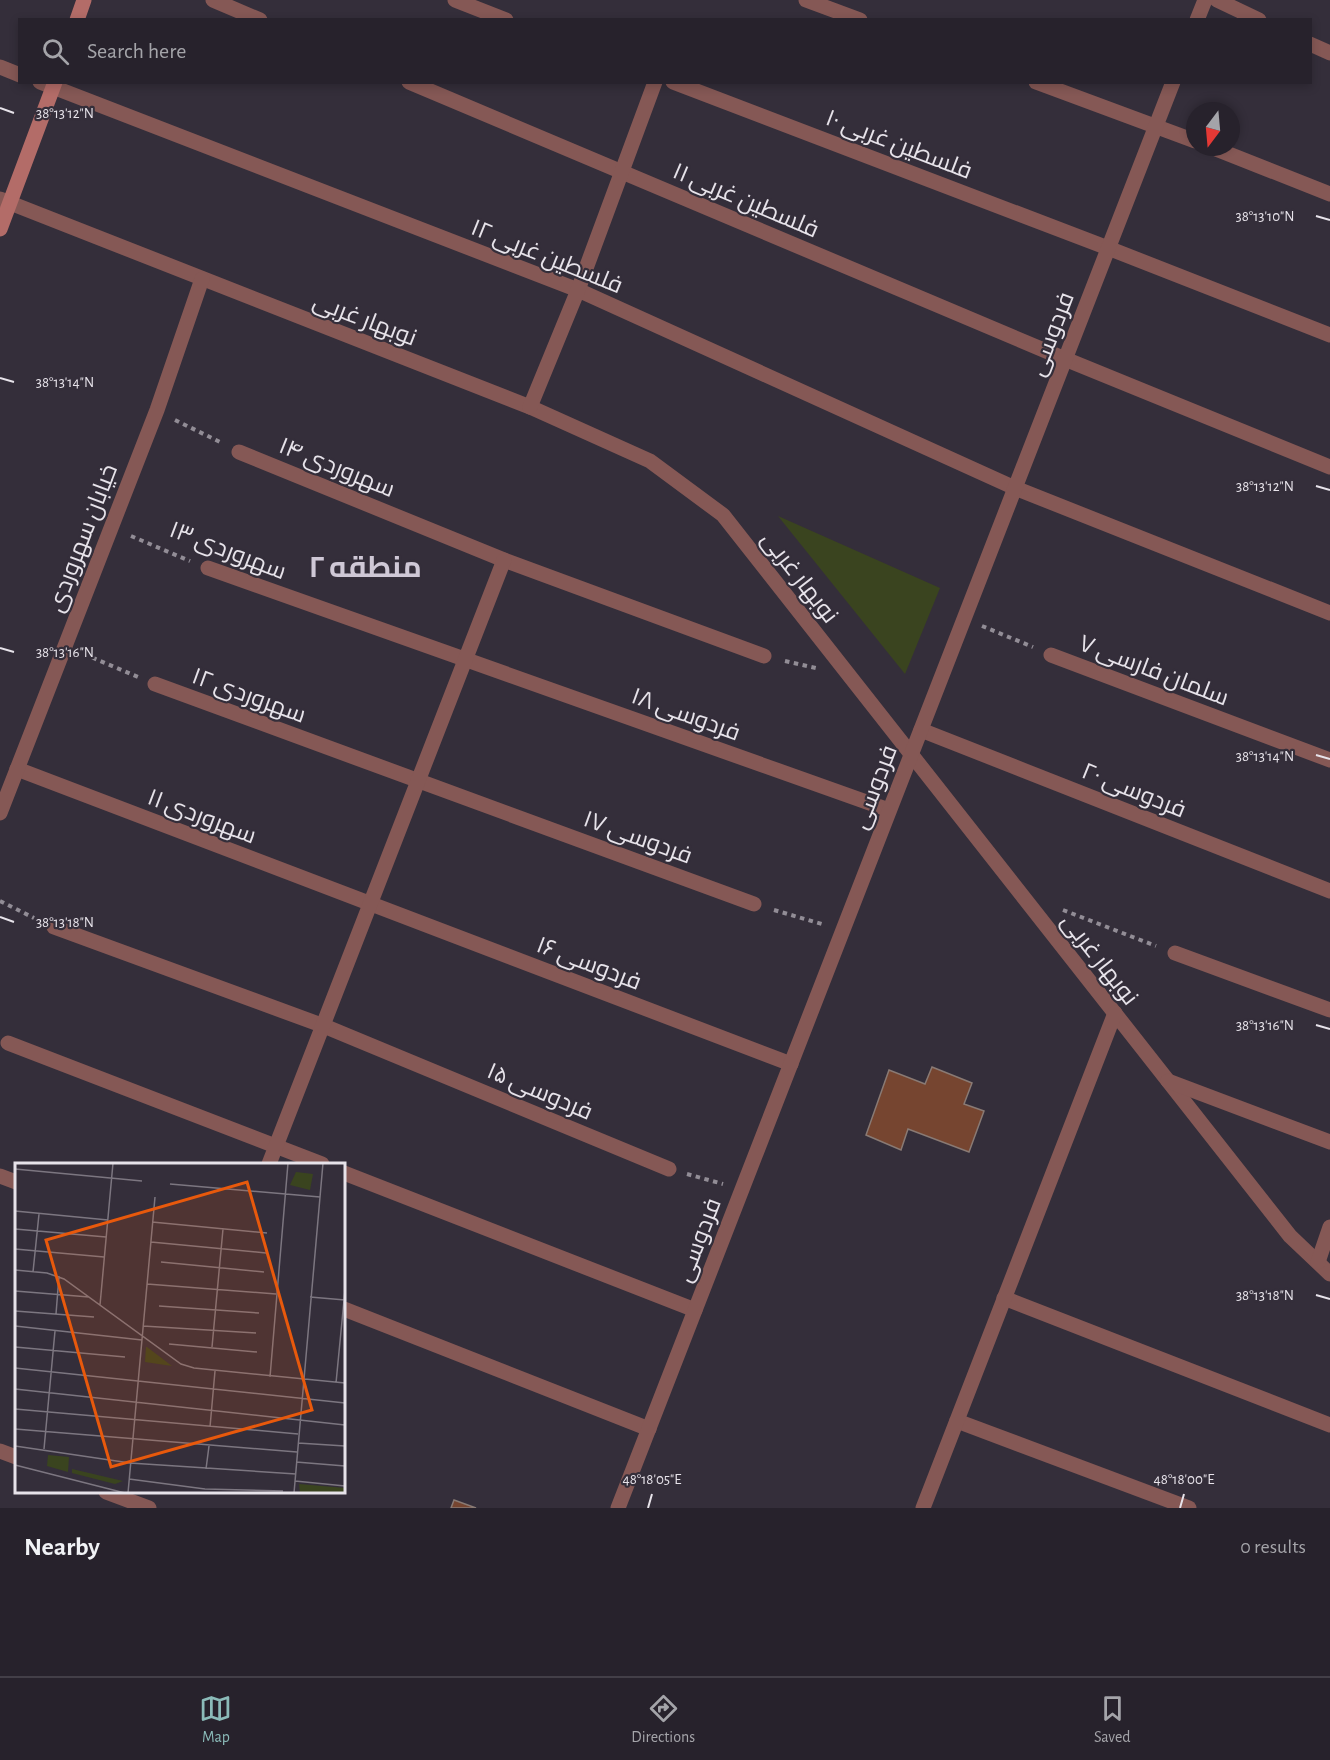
<!DOCTYPE html>
<meta charset="utf-8">
<style>
body{margin:0;font-family:"Alegreya Sans",Cairo,sans-serif;background:#332f38;color:#f1f3f6}
.compass{position:absolute;left:1186px;top:102px;width:54px;height:54px;border-radius:50%;background:#27222c;box-shadow:0 3px 9px #0003;rotate:196deg}
.list{margin:0;padding:0;list-style:none}
h2{display:flex;justify-content:space-between;align-items:center;height:78px;margin:0;padding:0 24px;font-size:26px}
h2 small{font-size:20px;font-weight:400;color:#a4a4a9}
.icon{flex:none;width:33px;height:33px;fill:none;stroke:currentColor;stroke-width:2;stroke-linecap:round;stroke-linejoin:round}
.map{position:relative;flex:none;width:1330px;height:1508px;overflow:hidden}
.search{position:absolute;background:#27222c;box-shadow:0 3px 9px #0003;left:18px;right:18px;top:18px;height:66px;display:flex;align-items:center;gap:15px;box-sizing:border-box;padding:0 21px;border-radius:0px;color:#a4a4a9;font-size:22px}
.sheet{height:168px;background:#27222c}
nav{display:flex;justify-content:space-around;align-items:center;box-sizing:border-box;height:84px;border-top:2px solid #433f48;background:#27222c;font-size:16px;color:#a4a4a9}
nav a{display:grid;justify-items:center;gap:3px}
nav .on{color:#8bbbb9}
.map>svg:first-child{display:block}
.green{fill:#3a441f}
.building{fill:#764530;stroke:#897a74;stroke-width:1.5}
.lines{fill:none;stroke-linecap:round;stroke-linejoin:round}
.path{stroke:#928d96;stroke-width:4;stroke-dasharray:4.5 4.5;stroke-linecap:butt}
.minor{stroke:#855855;stroke-width:15}
.secondary{stroke:#b36c68;stroke-width:15}
.ticks{fill:none;stroke:#e7e3ea;stroke-width:2}
.labels{text-anchor:middle;stroke-width:4.5;stroke-linejoin:round;paint-order:stroke}
.street-label{font-size:24px;fill:#e7e3ea;stroke:#342e3a}
.district-label{font-size:30px;font-weight:bold;fill:#cfc8d6;stroke:#342e3a}
.inset-road{fill:none;stroke:#7c7680;stroke-width:1.5}
.view{fill:#e8590c;fill-opacity:0.15;stroke:#e8590c;stroke-width:3}
.inset-edge{fill:none;stroke:#e7e3ea;stroke-width:3}
.ticks-label{font-size:15px;text-anchor:middle;fill:#e7e3ea;stroke:#342e3a;stroke-width:4.5;stroke-linejoin:round;paint-order:stroke}
</style>
<div class="map">
<svg width="1330" height="1508" viewBox="0 0 1330 1508">
<rect width="100%" height="100%" fill="#342e3a"/>
<polygon class="green" points="778,516 940,588 905,674"/>
<g class="building">
<polygon points="932,1067 972,1083 964,1104 984,1111 969,1152 908,1129 901,1150 866,1135 889,1070 925,1084"/>
<polygon points="454,1500 476,1508 451,1508"/>
</g>
<g class="lines">
<g class="path">
<polyline points="175,420 222,443"/>
<polyline points="131,536 190,561"/>
<polyline points="982,626 1033,647"/>
<polyline points="84,654 138,677"/>
<polyline points="785,661 816,668"/>
<polyline points="0,901 34,918"/>
<polyline points="774,910 822,924"/>
<polyline points="1063,910 1156,946"/>
<polyline points="687,1174 723,1184"/>
</g>
<g class="minor">
<polyline points="213,0 260,20"/>
<polyline points="455,0 506,20"/>
<polyline points="806,0 860,20"/>
<polyline points="1217,0 1259,20"/>
<polyline points="1197,20 1205,0"/>
<polyline points="1310,44 1330,53"/>
<polyline points="0,67 20,75"/>
<polyline points="40,82 578,290 1015,488 1330,613"/>
<polyline points="409,82 1065,359 1330,467"/>
<polyline points="673,82 1108,248 1330,335"/>
<polyline points="1036,82 1195,141"/>
<polyline points="1211,147 1330,194"/>
<polyline points="0,199 530,407 650,461 723,515 1290,1236 1330,1274"/>
<polyline points="530,407 578,290 655,82"/>
<polyline points="239,452 504,560 764,656"/>
<polyline points="208,568 889,810"/>
<polyline points="1051,655 1330,760"/>
<polyline points="155,684 754,904"/>
<polyline points="921,730 1330,891"/>
<polyline points="17,769 791,1064"/>
<polyline points="0,813 157,410 202,279"/>
<polyline points="54,927 324,1026 669,1169"/>
<polyline points="1175,953 1330,1010"/>
<polyline points="8,1043 322,1164"/>
<polyline points="1168,1081 1330,1142"/>
<polyline points="269,1164 504,560"/>
<polyline points="344,1173 695,1310"/>
<polyline points="0,1176 16,1182"/>
<polyline points="1318,1262 1330,1227"/>
<polyline points="1004,1298 1330,1425"/>
<polyline points="344,1309 649,1429"/>
<polyline points="957,1421 1189,1508"/>
<polyline points="0,1451 16,1457"/>
<polyline points="106,1492 149,1508"/>
<polyline points="618,1508 1173,82"/>
<polyline points="923,1508 1115,1013"/>
</g>
<g class="secondary">
<polyline points="77,20 84,0"/>
<polyline points="0,229 55,82"/>
</g>
</g>
<path class="ticks" d="M 0,108 L 14,113M 1316,216 L 1330,220M 0,378 L 14,382M 1316,486 L 1330,490M 0,648 L 14,652M 1316,755 L 1330,759M 0,917 L 14,922M 1316,1025 L 1330,1029M 1316,1295 L 1330,1299M 648,1508 L 652,1494M 1180,1508 L 1184,1494"/>
<g class="labels">
<g class="street-label">
<text transform="translate(899 144) rotate(21)" y="8">فلسطین غربی ۱۰</text>
<text transform="translate(746 200) rotate(23)" y="8">فلسطین غربی ۱۱</text>
<text transform="translate(547 256) rotate(22)" y="8">فلسطین غربی ۱۲</text>
<text transform="translate(365 319) rotate(21)" y="8">نوبهار غربی</text>
<text transform="translate(1051 334) rotate(-69)" y="8">فردوسی</text>
<text transform="translate(337 467) rotate(22)" y="8">سهروردی ۱۴</text>
<text transform="translate(82 538) rotate(-69)" y="8">خیابان سهروردی</text>
<text transform="translate(228 550) rotate(21)" y="8">سهروردی ۱۳</text>
<text transform="translate(800 577) rotate(52)" y="8">نوبهار غربی</text>
<text transform="translate(1154 670) rotate(21)" y="8">سلمان فارسی ۷</text>
<text transform="translate(249 695) rotate(20)" y="8">سهروردی ۱۲</text>
<text transform="translate(686 714) rotate(20)" y="8">فردوسی ۱۸</text>
<text transform="translate(874 787) rotate(-69)" y="8">فردوسی</text>
<text transform="translate(1134 790) rotate(22)" y="8">فردوسی ۲۰</text>
<text transform="translate(202 816) rotate(21)" y="8">سهروردی ۱۱</text>
<text transform="translate(638 837) rotate(20)" y="8">فردوسی ۱۷</text>
<text transform="translate(1100 959) rotate(52)" y="8">نوبهار غربی</text>
<text transform="translate(589 963) rotate(21)" y="8">فردوسی ۱۶</text>
<text transform="translate(540 1091) rotate(23)" y="8">فردوسی ۱۵</text>
<text transform="translate(698 1240) rotate(-69)" y="8">فردوسی</text>
</g>
<g class="district-label">
<text x="365" y="577">منطقه ۲</text>
</g>
</g>
<g transform="translate(15 1163)">
<rect width="330" height="330" fill="#342e3a"/>
<path d="M 281,9 L 298,11 L 295,27 L 275,22 ZM 131,184 L 132,184 L 157,203 L 130,199 ZM 33,292 L 54,294 L 53,309 L 32,303 ZM 57,306 L 108,318 L 100,321 L 57,310 ZM 284,321 L 330,325 L 330,330 L 285,330 Z" fill="#3a441f"/>
<path class="inset-road" d="M 0,6 L 127,18M 155,21 L 305,34M 0,48 L 93,57M 137,59 L 252,70M 0,66 L 91,74M 136,79 L 251,90M 0,86 L 89,94M 146,99 L 249,109M 0,107 L 32,110 L 49,116 L 166,201 L 179,205 L 330,220M 18,109 L 24,51M 132,121 L 261,131M 0,128 L 74,134M 295,134 L 330,137M 85,142 L 98,0M 144,143 L 244,150M 0,148 L 79,154M 41,151 L 44,113M 0,163 L 127,177M 128,163 L 241,170M 154,181 L 242,189M 0,184 L 110,194M 197,184 L 208,66M 0,205 L 330,240M 255,214 L 273,0M 321,220 L 330,127M 0,226 L 330,262M 0,246 L 283,271M 195,264 L 200,208M 0,266 L 282,289M 283,280 L 330,283M 0,283 L 115,300 L 281,311M 29,286 L 40,168M 281,299 L 330,303M 0,302 L 110,330M 191,306 L 194,283M 114,316 L 190,326 L 268,328M 280,318 L 330,323M 113,330 L 140,34M 279,330 L 308,0"/>
<path class="view" d="M 232,19 L 297,247 L 96,304 L 31,77 Z"/>
<rect width="330" height="330" class="inset-edge"/>
</g>
<g class="ticks-label">
<text x="65" y="118">38°13'12"N</text>
<text x="1265" y="221">38°13'10"N</text>
<text x="65" y="387">38°13'14"N</text>
<text x="1265" y="491">38°13'12"N</text>
<text x="65" y="657">38°13'16"N</text>
<text x="1265" y="761">38°13'14"N</text>
<text x="65" y="927">38°13'18"N</text>
<text x="1265" y="1030">38°13'16"N</text>
<text x="1265" y="1300">38°13'18"N</text>
<text x="652" y="1484">48°18'05"E</text>
<text x="1184" y="1484">48°18'00"E</text>
</g>
</svg>
<svg class="compass" viewBox="-18 -18 36 36"><path d="M0-13l5 13h-10z" fill="#e53935"/><path d="M0 13l5-13h-10z" fill="#a4a4a9"/></svg>
<div class="search"><svg class="icon" aria-label="search" viewBox="0 0 24 24"><circle cx="10" cy="10" r="6"/><path d="M15 15l6 6"/></svg>Search here</div>
</div>
<section class="sheet">
<h2>Nearby<small>0 results</small></h2>
<ul class="list">
</ul>
</section>
<nav>
<a class="on"><svg class="icon" aria-label="map" viewBox="0 0 24 24"><path d="M3 6l6-2 6 2 6-2v14l-6 2-6-2-6 2zM9 4v14M15 6v14"/></svg>Map</a>
<a><svg class="icon" aria-label="directions" viewBox="0 0 24 24"><path d="M12 3l9 9-9 9-9-9zM9 14v-3h6M13 9l2 2-2 2"/></svg>Directions</a>
<a><svg class="icon" aria-label="saved" viewBox="0 0 24 24"><path d="M7 4h10v16l-5-4-5 4z"/></svg>Saved</a>
</nav>
